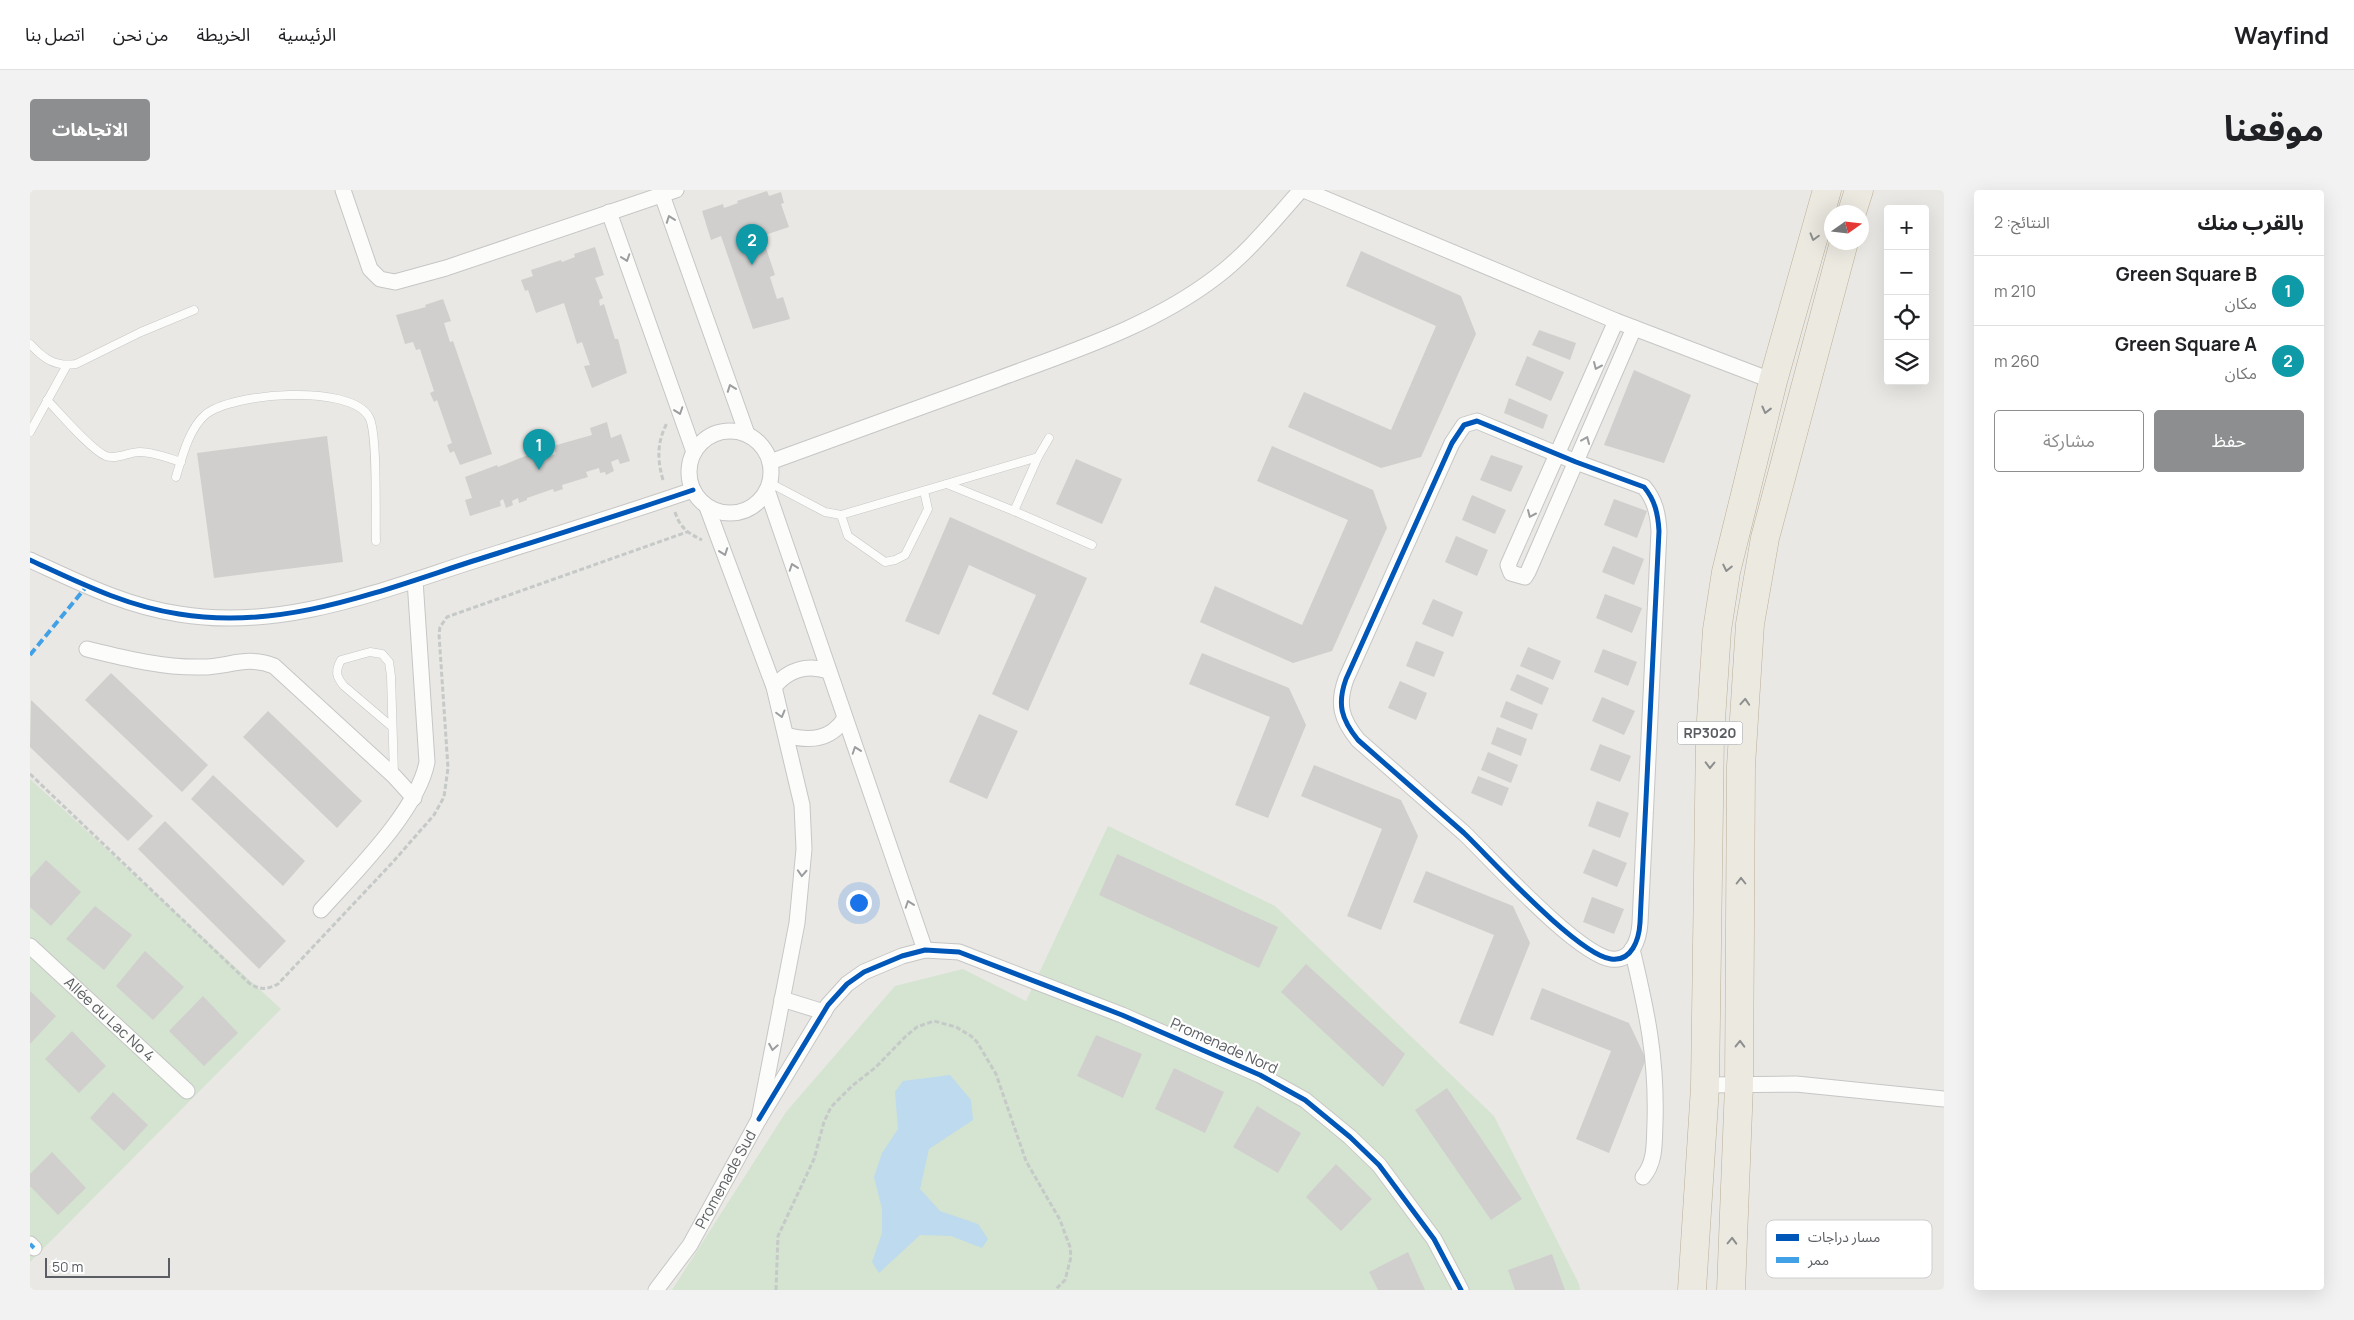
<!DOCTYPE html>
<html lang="ar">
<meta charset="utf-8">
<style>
body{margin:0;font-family:Manrope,"Noto Sans Arabic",sans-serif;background:#f2f2f2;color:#202124;direction:rtl}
.controls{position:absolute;right:15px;top:15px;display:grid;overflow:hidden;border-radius:5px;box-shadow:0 5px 20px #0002}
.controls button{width:45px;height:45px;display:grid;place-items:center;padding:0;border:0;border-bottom:1px solid #e0e0e0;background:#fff;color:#202124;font:25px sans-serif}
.compass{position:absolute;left:1794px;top:15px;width:45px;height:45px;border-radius:50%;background:#fff;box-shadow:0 5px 20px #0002;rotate:76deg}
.scale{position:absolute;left:15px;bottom:12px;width:125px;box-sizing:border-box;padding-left:5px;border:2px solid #5a5d61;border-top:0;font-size:14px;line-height:18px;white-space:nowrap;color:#5a5d61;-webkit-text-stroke:4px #fff;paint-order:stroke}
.you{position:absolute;left:828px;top:712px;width:18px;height:18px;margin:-12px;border:4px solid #fff;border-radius:50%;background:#1a73e8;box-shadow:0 0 0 8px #1a73e833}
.badge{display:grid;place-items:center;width:32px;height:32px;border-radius:50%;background:#8c8e8f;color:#fff;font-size:16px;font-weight:700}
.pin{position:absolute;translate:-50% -41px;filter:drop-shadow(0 1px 2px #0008)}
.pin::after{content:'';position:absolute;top:26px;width:18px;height:15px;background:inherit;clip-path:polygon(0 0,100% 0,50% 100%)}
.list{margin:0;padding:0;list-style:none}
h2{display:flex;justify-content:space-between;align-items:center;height:65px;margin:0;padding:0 20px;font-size:21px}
h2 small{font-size:16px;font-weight:400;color:#757577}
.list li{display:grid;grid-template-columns:32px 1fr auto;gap:15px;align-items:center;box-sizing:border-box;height:70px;padding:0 20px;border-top:1px solid #e0e0e0}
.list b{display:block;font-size:19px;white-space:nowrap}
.list p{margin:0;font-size:16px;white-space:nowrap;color:#757577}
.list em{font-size:16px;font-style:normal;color:#757577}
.actions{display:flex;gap:10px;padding:15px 20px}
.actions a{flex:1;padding:11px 0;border:1px solid #8c8e8f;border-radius:5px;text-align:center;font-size:18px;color:#8c8e8f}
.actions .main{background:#8c8e8f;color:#fff}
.icon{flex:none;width:28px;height:28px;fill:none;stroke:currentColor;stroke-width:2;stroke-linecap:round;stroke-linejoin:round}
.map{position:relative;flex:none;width:1914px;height:1100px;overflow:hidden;direction:ltr;border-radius:5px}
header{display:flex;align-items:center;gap:30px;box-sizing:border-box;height:70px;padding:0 25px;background:#fff;border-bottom:1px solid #e0e0e0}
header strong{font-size:24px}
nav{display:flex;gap:28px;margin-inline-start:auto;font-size:18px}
.intro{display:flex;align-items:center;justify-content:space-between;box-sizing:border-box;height:120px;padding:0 30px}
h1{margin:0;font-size:35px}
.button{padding:12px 22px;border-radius:5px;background:#8c8e8f;color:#fff;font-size:18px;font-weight:700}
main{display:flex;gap:30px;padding:0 30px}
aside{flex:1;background:#fff;border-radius:5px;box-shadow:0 5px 20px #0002}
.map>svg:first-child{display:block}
.green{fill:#d4e4d1}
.water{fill:#bddaee}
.building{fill:#d0cfcd}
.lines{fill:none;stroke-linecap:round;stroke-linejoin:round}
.lane-casing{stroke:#c6c6c6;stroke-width:9}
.street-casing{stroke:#c6c6c6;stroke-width:17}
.highway-casing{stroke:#bbaf96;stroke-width:29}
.path{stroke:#c5c9c7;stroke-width:3;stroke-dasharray:5 2.5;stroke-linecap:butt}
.lane{stroke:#fcfcfb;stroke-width:8}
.street{stroke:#fcfcfb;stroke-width:15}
.highway{stroke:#ece9e1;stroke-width:28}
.quiet{stroke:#42a1e6;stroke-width:4;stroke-dasharray:8 4;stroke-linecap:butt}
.cycleway-casing{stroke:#fff;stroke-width:8}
.cycleway{stroke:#0057b8;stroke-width:5}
.oneway{stroke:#9b9d9f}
.oneway2{stroke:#8d8e8e}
.labels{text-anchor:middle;stroke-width:4.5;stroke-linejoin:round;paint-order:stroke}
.shield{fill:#fff;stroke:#8c8e90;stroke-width:1}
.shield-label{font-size:14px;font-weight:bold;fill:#5a5d61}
.street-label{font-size:15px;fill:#5a5d61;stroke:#fff}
.key{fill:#fff;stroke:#ceced0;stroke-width:1}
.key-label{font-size:14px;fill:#5a5d61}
</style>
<header>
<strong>Wayfind</strong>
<nav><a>الرئيسية</a><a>الخريطة</a><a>من نحن</a><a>اتصل بنا</a></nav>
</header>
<div class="intro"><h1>موقعنا</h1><a class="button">الاتجاهات</a></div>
<main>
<aside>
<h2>بالقرب منك<small>النتائج: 2</small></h2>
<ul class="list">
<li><span class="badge" style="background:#0f9aa8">1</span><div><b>Green Square B</b><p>مكان</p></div><em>210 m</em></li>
<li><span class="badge" style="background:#0f9aa8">2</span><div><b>Green Square A</b><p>مكان</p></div><em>260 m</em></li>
</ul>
<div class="actions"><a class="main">حفظ</a><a>مشاركة</a></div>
</aside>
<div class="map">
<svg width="1914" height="1100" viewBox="0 0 1914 1100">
<rect width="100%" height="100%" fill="#e9e8e4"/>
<g class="green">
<polygon points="0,589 251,819 0,1072"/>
<polygon points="1078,636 1245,716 1464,926 1549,1094 1550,1100 642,1100 756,922 865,796 933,779 996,811"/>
</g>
<polygon class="water" points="920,885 941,910 943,930 899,959 890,999 910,1021 948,1034 958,1049 952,1058 921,1046 890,1045 849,1083 842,1072 852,1043 852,1019 844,987 852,963 868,939 865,902 873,891"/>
<g class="building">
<polygon points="737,1 739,6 751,2 754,13 751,14 759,37 732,46 745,85 740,87 747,109 753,107 760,129 723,139 691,46 681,50 672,21 693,14 694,18 708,13 707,11"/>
<polygon points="565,57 574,85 565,88 573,108 569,110 570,116 574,114 585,149 588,149 597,183 562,198 554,176 560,175 552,152 547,154 534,113 506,123 498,100 495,101 491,90 503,86 501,80 531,70 532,72 545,67 544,64"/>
<polygon points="1331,61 1431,106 1446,144 1391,267 1351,278 1258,237 1274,202 1361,240 1406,136 1316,96"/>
<polygon points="413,109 421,131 414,133 420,152 423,151 462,264 430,275 424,261 420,263 417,255 422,253 407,210 404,212 400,203 404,201 390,159 386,160 383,152 375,154 366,125 396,117 395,115"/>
<polygon points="1509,140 1546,153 1540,170 1502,155"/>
<polygon points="1497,166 1534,182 1521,211 1485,195"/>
<polygon points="1604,180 1661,205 1634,273 1574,255"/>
<polygon points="1479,208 1518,225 1513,239 1474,223"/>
<polygon points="577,232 581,248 591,244 600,271 590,274 588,269 581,272 584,281 576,285 575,282 570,283 569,278 556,282 558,287 532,295 533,299 524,302 523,299 497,308 497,310 489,313 488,308 482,311 483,315 476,318 473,309 470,311 471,316 440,326 435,310 442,308 435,287 467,275 468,277 505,262 507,270 526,264 523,256 562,245 560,238"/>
<polygon points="297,246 313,372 184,388 167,263"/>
<polygon points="1242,256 1343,300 1357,338 1302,461 1263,473 1170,432 1185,396 1272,435 1318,330 1227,291"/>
<polygon points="1461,265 1493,276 1481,302 1450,290"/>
<polygon points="1046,269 1092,289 1072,334 1026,314"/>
<polygon points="1442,305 1476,320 1465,344 1432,330"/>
<polygon points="1584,309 1617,321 1607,348 1574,335"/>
<polygon points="920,327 1057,388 998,521 962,504 1006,405 939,375 909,445 875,431"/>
<polygon points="1426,346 1458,360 1447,386 1415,372"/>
<polygon points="1583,356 1614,369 1604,395 1572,382"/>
<polygon points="1575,404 1612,418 1602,443 1566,428"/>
<polygon points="1403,409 1433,422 1423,447 1392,434"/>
<polygon points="1386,451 1414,462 1404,487 1376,476"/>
<polygon points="1498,457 1531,471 1523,490 1490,476"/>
<polygon points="1573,459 1607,472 1598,496 1564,482"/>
<polygon points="1172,463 1259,498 1276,535 1238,628 1205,615 1240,527 1159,494"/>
<polygon points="81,483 178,575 152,602 55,510"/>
<polygon points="1487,484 1519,498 1512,515 1480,500"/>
<polygon points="1370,491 1397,503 1386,530 1358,518"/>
<polygon points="1572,507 1605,521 1594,545 1562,531"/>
<polygon points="1,510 123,626 98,651 0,557"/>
<polygon points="1476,511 1508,524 1502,540 1470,527"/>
<polygon points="238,521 332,611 307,638 213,547"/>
<polygon points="949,524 988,541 957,609 919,592"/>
<polygon points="1467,537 1497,549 1491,566 1461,554"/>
<polygon points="1570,554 1601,566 1590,592 1560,580"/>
<polygon points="1458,562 1488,575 1481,593 1451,580"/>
<polygon points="1284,575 1371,610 1388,646 1351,740 1317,726 1352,639 1271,606"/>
<polygon points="183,585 275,671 253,696 161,609"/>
<polygon points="1448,586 1479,598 1472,616 1441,603"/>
<polygon points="1567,611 1599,623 1590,648 1558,636"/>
<polygon points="135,631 256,751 229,779 108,659"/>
<polygon points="1563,659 1597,673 1587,697 1553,683"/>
<polygon points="1087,664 1248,737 1229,778 1069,705"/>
<polygon points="16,670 51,702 21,736 0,717 0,688"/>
<polygon points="1396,681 1483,716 1500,753 1463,846 1429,833 1464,745 1383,712"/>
<polygon points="1562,707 1594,719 1584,744 1553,732"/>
<polygon points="65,716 102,745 74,780 36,749"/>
<polygon points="115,761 154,797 123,830 86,796"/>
<polygon points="1276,774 1375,864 1353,897 1251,802"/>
<polygon points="1512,798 1599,833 1616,869 1579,963 1546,949 1581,861 1500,829"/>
<polygon points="0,801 26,826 0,854"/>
<polygon points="173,806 208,843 174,876 139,841"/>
<polygon points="42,841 76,876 49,903 15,869"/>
<polygon points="1066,845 1112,864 1093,908 1047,886"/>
<polygon points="1144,878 1194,902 1175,943 1125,919"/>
<polygon points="1417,898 1492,1009 1461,1030 1385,920"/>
<polygon points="83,902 118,935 94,961 60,928"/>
<polygon points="1227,916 1271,943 1248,983 1203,957"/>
<polygon points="22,962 56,998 28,1025 0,996 0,984"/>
<polygon points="1306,974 1342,1009 1311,1041 1276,1007"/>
<polygon points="1378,1062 1395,1100 1348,1100 1339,1082"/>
<polygon points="1522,1064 1535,1100 1485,1100 1478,1080"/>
</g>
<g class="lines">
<g class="lane-casing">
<g id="lane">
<path d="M 0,154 C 14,169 25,177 46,174 L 111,142 L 164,120"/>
<path d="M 17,210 C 30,223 61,260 76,266 C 87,270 98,262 110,262 C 123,262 138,268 151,272"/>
<polyline points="0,242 37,175"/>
<path d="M 146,287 C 152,267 159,239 175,225 C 200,203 320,193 339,227 C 348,242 345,328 346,351"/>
<polyline points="740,293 795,322 811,325 1008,267 1019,248"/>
<polyline points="917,294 984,321 1062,355"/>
<polyline points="984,321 1008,267"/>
<polyline points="811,325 818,346 855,372 865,370 875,365 898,319 894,301"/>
<path d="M 361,536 L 314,496 C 306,487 305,481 311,470 L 340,462 L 352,464 L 359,472 L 361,486 L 364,585"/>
</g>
</g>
<g class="street-casing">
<g id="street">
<polyline points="313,0 340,79 350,89 365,92 416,78 646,0"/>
<polyline points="1274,0 1586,131 1743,191"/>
<polyline points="632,5 717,244"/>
<polyline points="579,22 664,262"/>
<polyline points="1586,131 1478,375 1481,383 1495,387 1498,382 1604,138"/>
<path d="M 1447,231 L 1546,272 L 1614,297 C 1625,310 1628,324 1629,341 L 1610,733 C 1609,749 1602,772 1581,769 C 1547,764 1462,670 1434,643 C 1399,612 1363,581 1328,550 C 1311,529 1307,514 1316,489 L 1422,253 L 1434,235 Z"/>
<circle cx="700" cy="282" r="41"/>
<path d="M 740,272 C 816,244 892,216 968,189 C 1043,161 1122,136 1186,87 C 1219,62 1244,30 1271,0"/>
<polyline points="737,300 895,760"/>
<path d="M 0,370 C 48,392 95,416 149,424 C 251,441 347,402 443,371 C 516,348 590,325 663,300"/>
<path d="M 57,459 C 94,468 134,478 172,477 C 199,477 216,465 244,476 L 364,586 L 384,608"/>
<path d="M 744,497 C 758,480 777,474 798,481"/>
<path d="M 756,545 C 780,552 801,550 815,528"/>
<path d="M 291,720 C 325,682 388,620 397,572 L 385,390"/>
<path id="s1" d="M 0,756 L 157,901"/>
<path d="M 1602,759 C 1617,822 1627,868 1625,933 C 1624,953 1626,971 1613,987"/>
<polyline points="752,809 794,822"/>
<polyline points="1675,895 1766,894 1914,909"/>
<polyline points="729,929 798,815 817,794 834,782 872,766 895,760 929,762 1092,825 1230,885 1275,910 1320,947 1349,975 1404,1049 1431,1100"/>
<polyline points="0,1054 4,1058"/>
<path id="s2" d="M 626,1100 L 660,1055 L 729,929 L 767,733 L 774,659 L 772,615 L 744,497 L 677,317"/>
</g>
</g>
<g class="highway-casing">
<g id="highway">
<polyline points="1822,22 1829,0"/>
<polyline points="1662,1100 1675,897 1680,545 1687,440 1696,382 1743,191 1797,0"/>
<polyline points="1701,1100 1709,895 1711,576 1720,434 1735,348 1814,52"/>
</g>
</g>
<g class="path">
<path d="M 633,290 C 627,269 627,252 637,233"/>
<path d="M 645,322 C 650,338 658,343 672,350"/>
<path d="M 0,584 L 219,793 C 229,800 237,800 248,794 L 362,673 L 404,625 L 414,607 L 418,578 L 409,444 L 410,437 L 417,427 L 657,342"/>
<polyline points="746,1100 748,1046 784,969 794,932 801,917 822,896 846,877 876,846 887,837 904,831 926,837 941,846 947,852 966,884 996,971 1030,1030 1040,1057 1041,1067 1035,1090 1025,1100"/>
</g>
<use href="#lane" class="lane"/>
<use href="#street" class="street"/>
<use href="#highway" class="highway"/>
<g class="quiet">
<polyline points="0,465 56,397"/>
<polyline points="0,1054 4,1058"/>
</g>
<g class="cycleway-casing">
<g id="cycleway">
<path d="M 1447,231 L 1546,272 L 1614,297 C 1625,310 1628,324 1629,341 L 1610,733 C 1609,749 1602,772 1581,769 C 1547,764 1462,670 1434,643 C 1399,612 1363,581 1328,550 C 1311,529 1307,514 1316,489 L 1422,253 L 1434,235 Z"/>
<path d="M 0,370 C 48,392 95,416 149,424 C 251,441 347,402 443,371 C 516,348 590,325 663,300"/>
<polyline points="729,929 798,815 817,794 834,782 872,766 895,760 929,762 1092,825 1230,885 1275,910 1320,947 1349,975 1404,1049 1431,1100"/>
</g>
</g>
<use href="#cycleway" class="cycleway"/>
</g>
<defs><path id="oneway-chevron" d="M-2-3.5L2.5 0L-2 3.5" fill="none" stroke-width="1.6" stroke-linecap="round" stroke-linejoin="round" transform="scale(1.25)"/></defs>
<g class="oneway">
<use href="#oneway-chevron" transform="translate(640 29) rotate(-110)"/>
<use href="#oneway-chevron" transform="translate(596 68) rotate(71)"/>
<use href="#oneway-chevron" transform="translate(1567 176) rotate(114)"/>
<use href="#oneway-chevron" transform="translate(701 198) rotate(-110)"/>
<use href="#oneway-chevron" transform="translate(649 221) rotate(71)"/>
<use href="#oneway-chevron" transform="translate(1556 250) rotate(-67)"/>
<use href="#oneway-chevron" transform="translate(1501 324) rotate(114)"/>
<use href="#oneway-chevron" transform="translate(694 362) rotate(70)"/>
<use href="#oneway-chevron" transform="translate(763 377) rotate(-109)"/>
<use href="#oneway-chevron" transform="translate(751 524) rotate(75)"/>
<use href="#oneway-chevron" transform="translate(826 560) rotate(-109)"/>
<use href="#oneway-chevron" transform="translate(772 683) rotate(93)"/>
<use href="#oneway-chevron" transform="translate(879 714) rotate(-109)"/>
<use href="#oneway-chevron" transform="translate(743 857) rotate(100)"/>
</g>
<g class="oneway2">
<use href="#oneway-chevron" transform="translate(1784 47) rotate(106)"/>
<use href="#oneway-chevron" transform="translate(1736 220) rotate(104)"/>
<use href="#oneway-chevron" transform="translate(1697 378) rotate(102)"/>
<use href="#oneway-chevron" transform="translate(1715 512) rotate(-86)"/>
<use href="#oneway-chevron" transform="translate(1680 575) rotate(91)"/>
<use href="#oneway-chevron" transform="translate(1711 691) rotate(-90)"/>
<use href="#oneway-chevron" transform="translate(1710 854) rotate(-89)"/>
<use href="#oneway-chevron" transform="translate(1702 1051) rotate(-88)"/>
</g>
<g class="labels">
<rect class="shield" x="1647.5" y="531.5" width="65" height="23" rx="4"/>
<g class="shield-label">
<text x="1680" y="548">RP3020</text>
</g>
<g class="street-label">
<text dy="5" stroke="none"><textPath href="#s1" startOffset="108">Allée du Lac No 4</textPath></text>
<text transform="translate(1194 856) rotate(24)" y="5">Promenade Nord</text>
<text dy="5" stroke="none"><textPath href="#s2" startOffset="131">Promenade Sud</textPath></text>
</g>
</g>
<rect x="1736" y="1030" width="166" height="58" rx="8" class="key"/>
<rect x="1746" y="1044" width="23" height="7" fill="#0057b8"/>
<rect x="1746" y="1067" width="23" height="6" fill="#42a1e6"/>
<g class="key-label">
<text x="1778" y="1052">مسار دراجات</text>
<text x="1778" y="1075">ممر</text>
</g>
</svg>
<div class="controls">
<button>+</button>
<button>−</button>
<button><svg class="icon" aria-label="locate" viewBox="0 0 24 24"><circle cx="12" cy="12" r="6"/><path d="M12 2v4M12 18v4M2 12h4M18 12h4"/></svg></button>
<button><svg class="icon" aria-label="layers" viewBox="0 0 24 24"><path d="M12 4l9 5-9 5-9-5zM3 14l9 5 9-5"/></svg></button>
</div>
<svg class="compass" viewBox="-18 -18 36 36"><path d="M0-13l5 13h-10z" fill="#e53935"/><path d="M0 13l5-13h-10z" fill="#757577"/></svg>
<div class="scale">50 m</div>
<div class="you"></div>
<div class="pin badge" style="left:509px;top:280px;background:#0f9aa8">1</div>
<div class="pin badge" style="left:722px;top:75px;background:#0f9aa8">2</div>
</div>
</main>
